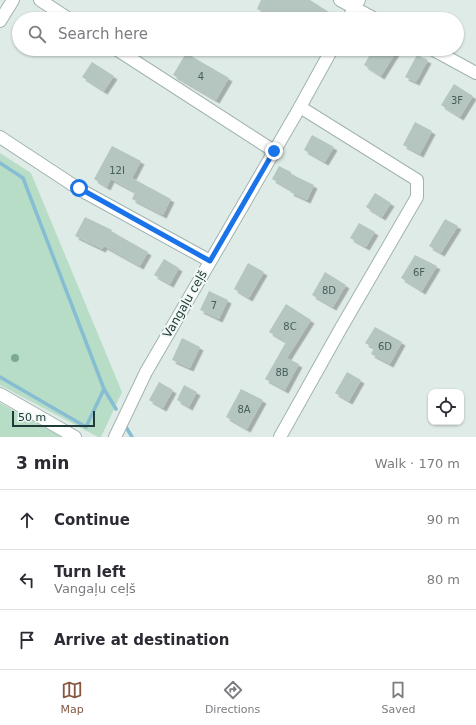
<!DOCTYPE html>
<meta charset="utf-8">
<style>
body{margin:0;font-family:"DejaVu Sans",sans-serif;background:#f7f7f7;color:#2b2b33}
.controls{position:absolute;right:12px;bottom:12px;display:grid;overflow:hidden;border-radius:8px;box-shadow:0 1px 3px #0004}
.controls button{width:36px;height:36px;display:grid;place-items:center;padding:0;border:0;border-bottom:1px solid #e1e1e2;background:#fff;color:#2b2b33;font:20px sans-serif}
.scale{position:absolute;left:12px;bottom:10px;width:83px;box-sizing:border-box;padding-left:4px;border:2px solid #203b37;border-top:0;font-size:11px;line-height:14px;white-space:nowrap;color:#203b37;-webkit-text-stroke:3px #f0f8f5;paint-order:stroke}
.stop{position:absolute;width:12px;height:12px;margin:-9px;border:3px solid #1a73e8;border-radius:50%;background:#fff}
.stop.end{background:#1a73e8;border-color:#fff;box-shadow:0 1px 4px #0008}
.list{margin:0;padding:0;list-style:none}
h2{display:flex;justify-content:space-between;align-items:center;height:52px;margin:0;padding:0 16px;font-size:17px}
h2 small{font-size:13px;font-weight:400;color:#7c7c81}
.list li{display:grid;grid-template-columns:26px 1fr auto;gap:12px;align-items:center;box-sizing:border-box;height:60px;padding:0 16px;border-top:1px solid #e1e1e2}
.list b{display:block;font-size:15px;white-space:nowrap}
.list p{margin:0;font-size:13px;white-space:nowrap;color:#7c7c81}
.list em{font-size:13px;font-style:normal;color:#7c7c81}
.icon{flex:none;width:22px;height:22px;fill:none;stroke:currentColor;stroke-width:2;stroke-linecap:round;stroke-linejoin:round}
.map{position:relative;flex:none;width:476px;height:437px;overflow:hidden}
.search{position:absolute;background:#fff;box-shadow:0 1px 3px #0004;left:12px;right:12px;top:12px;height:44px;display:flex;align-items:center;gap:10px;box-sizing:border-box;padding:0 14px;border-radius:22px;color:#7c7c81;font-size:15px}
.sheet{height:232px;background:#fff}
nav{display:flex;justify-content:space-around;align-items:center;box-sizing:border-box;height:56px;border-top:1px solid #e1e1e2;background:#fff;font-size:11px;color:#7c7c81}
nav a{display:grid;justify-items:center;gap:2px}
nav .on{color:#865842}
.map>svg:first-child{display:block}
.green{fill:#b8ddc6}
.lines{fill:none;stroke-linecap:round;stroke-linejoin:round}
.stream{stroke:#86bdd2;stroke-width:3.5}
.building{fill:#b5c6c1;filter:url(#shadow)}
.street-casing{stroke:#a2b3af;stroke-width:14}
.street{stroke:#fff;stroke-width:12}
.tree{fill:#7ba993}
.route{stroke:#1a73e8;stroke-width:5}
.labels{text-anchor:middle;stroke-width:4;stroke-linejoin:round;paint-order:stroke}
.number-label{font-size:10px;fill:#455e5a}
.street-label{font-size:12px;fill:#203b37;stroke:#f0f8f5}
</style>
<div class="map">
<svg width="476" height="437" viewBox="0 0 476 437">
<defs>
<filter id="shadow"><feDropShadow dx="3.5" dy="3.5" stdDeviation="0" flood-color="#0004"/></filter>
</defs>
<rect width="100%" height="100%" fill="#dfebe7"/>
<g class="green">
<polygon points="0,153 31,173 122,392 101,437 98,437 0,385"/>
<polygon points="0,403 61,437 0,437"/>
</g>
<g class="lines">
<g class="stream">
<polyline points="0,163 23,178 104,389 116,409"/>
<polyline points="0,377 86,427 104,389"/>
<polyline points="126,427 132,437"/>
</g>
</g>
<g class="building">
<polygon points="261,0 310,0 329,12 324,19 272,19 272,17 257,9"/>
<polygon points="373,49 391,49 396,52 381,76 364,65"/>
<polygon points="186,53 229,78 216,100 173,75"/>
<polygon points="417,55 428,60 416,82 405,77"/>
<polygon points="92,62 114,76 104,91 82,77"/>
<polygon points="454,84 473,96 460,117 441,105"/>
<polygon points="415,122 432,131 420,154 403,145"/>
<polygon points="312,135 334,147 325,162 304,150"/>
<polygon points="112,146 141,161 132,178 171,199 163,215 132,199 135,192 111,179 107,187 94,179"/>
<polygon points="279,166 291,172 291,174 314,185 307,200 290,192 291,190 272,179"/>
<polygon points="375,193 391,203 382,217 366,207"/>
<polygon points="85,217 112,230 111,231 148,252 140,266 104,246 102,249 75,236"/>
<polygon points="445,219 458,226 441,253 429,246"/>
<polygon points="359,223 375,232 366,247 350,238"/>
<polygon points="415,255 437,266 422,291 401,278"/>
<polygon points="164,259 179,268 170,284 154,275"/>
<polygon points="248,263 264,272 249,298 234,289"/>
<polygon points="325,272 346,285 333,307 312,295"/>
<polygon points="209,291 228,300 219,319 200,310"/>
<polygon points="286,304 311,320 287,358 299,364 285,390 265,379 286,342 269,332"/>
<polygon points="375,327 402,342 390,364 371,354 374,348 365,343"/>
<polygon points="182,338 200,347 190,368 172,360"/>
<polygon points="347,372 361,380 349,401 335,393"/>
<polygon points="159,382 173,390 163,408 149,400"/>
<polygon points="184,385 197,392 189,407 177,400"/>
<polygon points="241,389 263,400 247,429 226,417"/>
</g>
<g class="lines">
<g class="street-casing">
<g id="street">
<polyline points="40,0 69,19"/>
<polyline points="340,0 375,19"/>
<polyline points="348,19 359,0"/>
<polyline points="0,21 13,0"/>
<polyline points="116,49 274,151"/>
<polyline points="432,49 476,73"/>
<polyline points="0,137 79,189 210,261"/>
<polyline points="0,394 75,437"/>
<polyline points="115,437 146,372 300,107 332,49"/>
<polyline points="280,437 341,328 417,197 417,180 300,107"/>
</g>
</g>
<use href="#street" class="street"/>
</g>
<circle class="tree" cx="15" cy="358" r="4"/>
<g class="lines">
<polyline class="route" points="79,188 210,261 274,151"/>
</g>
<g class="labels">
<g class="number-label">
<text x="201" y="80">4</text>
<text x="457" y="104">3F</text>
<text x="117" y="174">12I</text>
<text x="419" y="276">6F</text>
<text x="329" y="294">8D</text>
<text x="214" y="309">7</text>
<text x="290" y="330">8C</text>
<text x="385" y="350">6D</text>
<text x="282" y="376">8B</text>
<text x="244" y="413">8A</text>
</g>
<g class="street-label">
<text transform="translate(185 304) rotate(-60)" y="4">Vangaļu ceļš</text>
</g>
</g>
</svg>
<div class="controls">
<button><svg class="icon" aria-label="locate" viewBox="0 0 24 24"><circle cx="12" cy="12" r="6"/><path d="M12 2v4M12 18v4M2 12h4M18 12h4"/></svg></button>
</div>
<div class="scale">50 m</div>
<div class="stop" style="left:79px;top:188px"></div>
<div class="stop end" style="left:274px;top:151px"></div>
<div class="search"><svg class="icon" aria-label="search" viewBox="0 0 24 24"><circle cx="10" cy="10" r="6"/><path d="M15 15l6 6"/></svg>Search here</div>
</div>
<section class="sheet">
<h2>3 min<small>Walk · 170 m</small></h2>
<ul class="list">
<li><svg class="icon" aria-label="ahead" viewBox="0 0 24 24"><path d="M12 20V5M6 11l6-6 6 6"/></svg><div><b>Continue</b></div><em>90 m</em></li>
<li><svg class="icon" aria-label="left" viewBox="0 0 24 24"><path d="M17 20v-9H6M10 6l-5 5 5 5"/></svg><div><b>Turn left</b><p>Vangaļu ceļš</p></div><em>80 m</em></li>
<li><svg class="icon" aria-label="arrive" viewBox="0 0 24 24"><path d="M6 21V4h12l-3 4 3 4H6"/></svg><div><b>Arrive at destination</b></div></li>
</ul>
</section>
<nav>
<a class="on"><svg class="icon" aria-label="map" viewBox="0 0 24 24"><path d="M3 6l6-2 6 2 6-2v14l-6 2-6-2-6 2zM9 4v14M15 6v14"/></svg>Map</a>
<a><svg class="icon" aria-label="directions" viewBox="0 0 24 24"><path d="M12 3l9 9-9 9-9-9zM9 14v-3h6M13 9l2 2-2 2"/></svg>Directions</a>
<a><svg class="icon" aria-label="saved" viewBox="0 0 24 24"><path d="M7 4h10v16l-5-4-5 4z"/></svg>Saved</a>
</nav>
